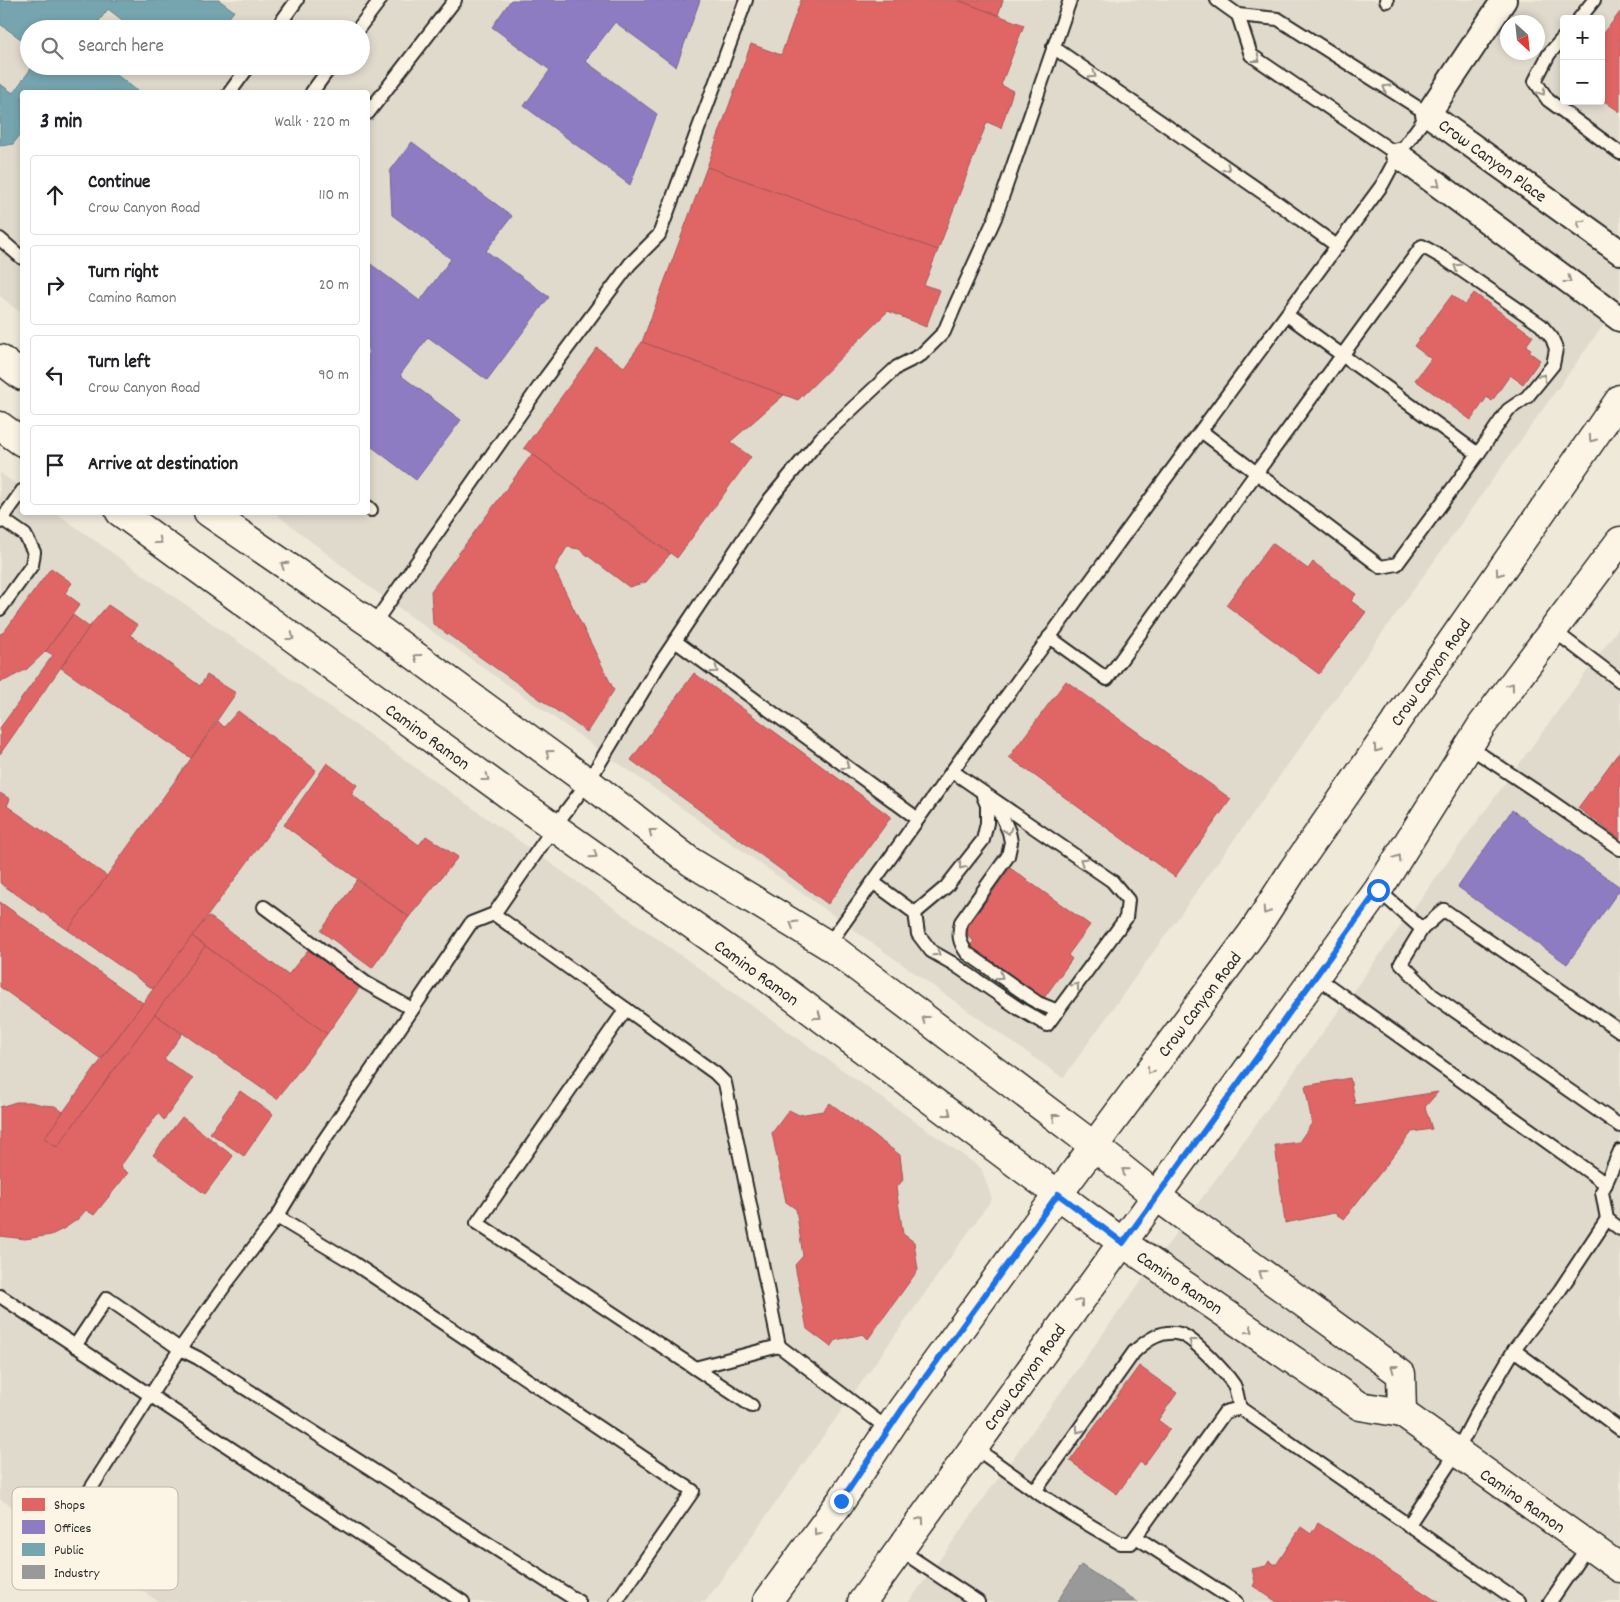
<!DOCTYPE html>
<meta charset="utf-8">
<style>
body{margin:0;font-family:Dekko,sans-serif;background:#f2f2f2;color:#202124}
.controls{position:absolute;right:15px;top:15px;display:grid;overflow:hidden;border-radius:5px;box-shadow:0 2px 8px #0003}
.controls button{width:45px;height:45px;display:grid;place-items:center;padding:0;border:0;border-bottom:1px solid #e0e0e0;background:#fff;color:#202124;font:25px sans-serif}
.compass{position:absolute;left:1500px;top:15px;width:45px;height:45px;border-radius:50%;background:#fff;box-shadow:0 2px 8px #0003;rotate:153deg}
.stop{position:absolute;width:15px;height:15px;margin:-11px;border:4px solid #1a73e8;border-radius:50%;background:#fff}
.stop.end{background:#1a73e8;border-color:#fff;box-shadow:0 1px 5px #0008}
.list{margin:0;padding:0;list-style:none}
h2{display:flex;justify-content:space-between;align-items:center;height:65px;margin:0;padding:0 20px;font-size:21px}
h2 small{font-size:16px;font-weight:400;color:#757577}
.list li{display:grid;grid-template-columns:32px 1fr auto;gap:15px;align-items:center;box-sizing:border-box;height:80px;margin:0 10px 10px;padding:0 10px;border:1px solid #e0e0e0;border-radius:5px}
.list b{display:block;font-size:19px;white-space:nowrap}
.list p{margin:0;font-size:16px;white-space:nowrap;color:#757577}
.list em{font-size:16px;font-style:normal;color:#757577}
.icon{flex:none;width:28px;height:28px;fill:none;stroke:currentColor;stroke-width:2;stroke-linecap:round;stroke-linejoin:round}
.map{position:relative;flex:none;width:1620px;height:1602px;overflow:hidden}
.search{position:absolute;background:#fff;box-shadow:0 2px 8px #0003;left:20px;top:20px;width:350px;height:55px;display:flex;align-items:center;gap:12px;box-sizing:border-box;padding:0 18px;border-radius:28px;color:#757577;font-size:19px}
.panel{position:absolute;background:#fff;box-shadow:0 2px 8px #0003;left:20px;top:90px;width:350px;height:425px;border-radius:5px}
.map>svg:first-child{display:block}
.built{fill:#e0dacc;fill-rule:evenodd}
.shops{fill:#e06666;stroke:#aa5454}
.offices{fill:#8e7cc3;stroke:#706495}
.public{fill:#76a5af;stroke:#608087}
.industry{fill:#999;stroke:#787878}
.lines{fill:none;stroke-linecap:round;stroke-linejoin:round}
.service-casing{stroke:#2b2b2b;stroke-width:16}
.minor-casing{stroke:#2b2b2b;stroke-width:28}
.tertiary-casing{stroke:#2b2b2b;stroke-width:31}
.secondary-casing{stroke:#2b2b2b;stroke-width:31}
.service{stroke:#fcf5e5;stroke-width:12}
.minor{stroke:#fcf5e5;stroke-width:24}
.tertiary{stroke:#fcf5e5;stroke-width:28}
.secondary{stroke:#fcf5e5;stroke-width:28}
.oneway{stroke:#949088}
.route{stroke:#1a73e8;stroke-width:6}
.labels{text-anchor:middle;stroke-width:5;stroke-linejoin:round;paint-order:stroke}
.street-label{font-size:18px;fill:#2b2b2b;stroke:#fcf5e5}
.key{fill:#fcf5e5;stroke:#bdb8ad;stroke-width:1}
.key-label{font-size:14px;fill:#2b2b2b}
</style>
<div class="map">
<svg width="1620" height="1602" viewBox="0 0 1620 1602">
<rect width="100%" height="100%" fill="#efe9da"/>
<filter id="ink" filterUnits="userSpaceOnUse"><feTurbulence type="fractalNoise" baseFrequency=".02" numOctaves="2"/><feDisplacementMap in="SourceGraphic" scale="10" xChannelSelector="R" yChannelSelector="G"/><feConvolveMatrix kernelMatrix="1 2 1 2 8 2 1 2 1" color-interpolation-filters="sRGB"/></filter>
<g filter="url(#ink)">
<g class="built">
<path d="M 0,0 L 1620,0 L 1620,302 L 1063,1078 L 368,586 L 275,513 L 368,512 L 368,92 L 22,92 L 22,314 L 0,296 ZM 1564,19 L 1601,19 L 1601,101 L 1564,101 ZM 1508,22 L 1538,22 L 1538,52 L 1508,52 ZM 29,29 L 361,29 L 361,66 L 29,66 Z"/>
<polygon points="0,473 22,489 22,512 56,513 981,1168 992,1199 705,1602 159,1602 0,1499"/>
<polygon points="1620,626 1620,1602 909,1602 1131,1295"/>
</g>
<g class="shops">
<polygon points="801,0 958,0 1024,25 1001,85 1013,91 1001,128 987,122 938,250 707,167 751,44 781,55"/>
<polygon points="958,0 1003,0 998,15"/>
<polygon points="1620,12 1620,112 1601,99 1601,37"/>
<polygon points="707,167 938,250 924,285 940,290 926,327 888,311 798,400 642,342"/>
<polygon points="1474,293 1533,336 1526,346 1531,349 1529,352 1540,360 1523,384 1510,375 1492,401 1487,397 1471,420 1415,380 1431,359 1414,346 1452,295 1465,305"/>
<polygon points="642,342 784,395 730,442 751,457 677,558 524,448 597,348 624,367"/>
<polygon points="532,454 670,554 646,582 629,587 579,549 567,547 554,569 614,690 587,732 433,624 431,591"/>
<polygon points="1272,543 1308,569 1313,562 1356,594 1351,601 1366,612 1319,674 1226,605"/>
<polygon points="51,568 72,583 65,593 80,604 46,651 27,669 6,680 0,682 0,634 4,632"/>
<polygon points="108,605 138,625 130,635 200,686 207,675 236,693 191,758 61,668 89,627"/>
<polygon points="73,615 89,627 0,754 0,728 53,655 46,651"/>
<polygon points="694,673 891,817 828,904 631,760"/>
<polygon points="1066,681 1231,799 1175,877 1009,757"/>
<polygon points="238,711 316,770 153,989 68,930 218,721 224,727"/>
<polygon points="1620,751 1620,839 1578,808"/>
<polygon points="327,763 357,785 351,794 419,845 426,836 458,857 409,917 284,825"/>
<polygon points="0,793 10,799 7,806 107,876 68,930 0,883"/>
<polygon points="1010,868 1090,925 1068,955 1072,959 1041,1002 967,949 974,941 963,933"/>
<polygon points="357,880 409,917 372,968 321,931"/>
<polygon points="0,902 143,1003 101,1059 0,987"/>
<polygon points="209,916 288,975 308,950 360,987 327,1034 192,936"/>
<polygon points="192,936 205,946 57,1147 44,1138"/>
<polygon points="205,946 327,1034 277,1099 155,1014"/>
<polygon points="155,1014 182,1034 164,1059 193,1079 164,1120 158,1113 120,1167 128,1173 94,1215 86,1210 78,1219 65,1228 51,1235 25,1239 0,1236 0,1107 16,1102 30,1102 43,1105 55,1106 63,1112 44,1138 57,1147"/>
<polygon points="1350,1078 1355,1105 1438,1092 1425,1107 1432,1129 1412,1132 1344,1219 1334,1213 1285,1223 1275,1145 1299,1142 1312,1123 1305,1086"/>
<polygon points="240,1091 273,1114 244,1156 210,1133"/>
<polygon points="830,1103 900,1155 903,1180 896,1188 903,1234 914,1242 918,1270 868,1339 863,1334 836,1340 831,1347 807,1329 795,1265 803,1256 796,1209 786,1202 772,1133 789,1110 799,1115 823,1111"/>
<polygon points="182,1117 233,1156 205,1194 153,1155"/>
<polygon points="1139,1366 1177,1393 1158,1420 1170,1429 1144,1465 1140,1462 1117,1494 1070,1461"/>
<polygon points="1318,1523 1438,1602 1277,1602 1253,1586 1255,1582 1252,1569 1266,1566 1269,1561 1276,1565 1301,1527 1311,1534"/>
</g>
<g class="offices">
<polygon points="511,0 700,0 676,67 615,22 585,61 657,114 630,185 524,106 550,70 492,27"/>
<polygon points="412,142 512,216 486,251 549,297 487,380 428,337 400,375 461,420 416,480 368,444 368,262 420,301 451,259 392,215 390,171"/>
<polygon points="1512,810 1620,887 1620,889 1567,964 1458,887"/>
</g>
<g class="public">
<polygon points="0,0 219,0 234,11 220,29 134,29 108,9 93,29 29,29 29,45 0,24"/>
<polygon points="33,66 105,66 139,92 22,92 22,137 20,135 13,144 0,146 0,84 13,93"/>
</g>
<polygon class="industry" points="1081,1565 1138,1602 1057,1602"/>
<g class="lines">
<g class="service-casing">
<g id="service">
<polyline points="1386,0 1387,1"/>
<polyline points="1238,15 1251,55 1398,155"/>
<polyline points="1579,19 1594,0"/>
<polyline points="276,29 297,0"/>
<polyline points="358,29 380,0"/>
<polyline points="1564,37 1549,54 1535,81 1548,100 1620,153"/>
<polyline points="1053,47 1279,204 1337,246"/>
<polyline points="230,92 249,66"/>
<polyline points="312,92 331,66"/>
<polyline points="368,113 455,0"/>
<polyline points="0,239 22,258"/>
<polyline points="1287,315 1478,454"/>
<polyline points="368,507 371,510"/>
<polyline points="0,522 22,491"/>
<polyline points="0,609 32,565 34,552 25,535 2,519"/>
<polyline points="373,625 546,377 630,264 659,235 746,0"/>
<polyline points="1553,630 1620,681"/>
<path d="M 1049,637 L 1107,679 C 1211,534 1317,390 1422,246 L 1445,259 L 1541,325 L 1552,338 L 1556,349 L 1553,365 L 1527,397 L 1508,410 L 1478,454 L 1397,564 L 1381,567 L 1201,431"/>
<polyline points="675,641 918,819"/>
<polyline points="1468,746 1539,793 1620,849"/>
<path d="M 991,803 L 1002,816 L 1009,832 L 1011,842 L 1008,856 L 961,922 C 958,936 959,942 967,953 L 1038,1003 L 1058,1011"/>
<polyline points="874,883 915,913 918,934 931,951 952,963 1018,1008 1047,1025 1126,918 1128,900 1112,881 952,771"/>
<polyline points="1378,890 1422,929"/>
<polyline points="264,907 366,983 412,1009"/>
<polyline points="915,913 946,887 983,840 987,823 987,805 983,796"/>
<polyline points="494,914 715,1073 725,1083 779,1346 695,1368"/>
<polyline points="828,945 960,760 1146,505 1382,185 1398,155 1428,114 1278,19 1238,15 1217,0"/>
<polyline points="1315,976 1606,1184"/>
<polyline points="626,1009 477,1223 752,1406"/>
<polyline points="1620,1031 1444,910 1422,929 1401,963 1432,995 1620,1126"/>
<polyline points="1620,1151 1602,1192 1607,1219 1620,1229"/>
<polyline points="277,1217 352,1262 693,1491 616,1602"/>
<polyline points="0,1296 463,1602"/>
<polyline points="75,1346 107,1298 180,1349 198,1358 579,1602"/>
<polyline points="779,1346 888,1429"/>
<polyline points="1514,1350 1620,1429"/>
<polyline points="974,1447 1035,1491 1069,1513 1120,1543 1131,1543 1225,1412 1240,1408 1519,1602"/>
<path d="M 1035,1491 L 1134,1352 C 1147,1340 1162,1329 1180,1334 C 1194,1338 1226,1373 1234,1385 C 1237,1391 1238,1401 1240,1408"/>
<polyline points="81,1504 180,1349 228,1281 277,1217 322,1143 471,923 494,914 554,827 588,782 657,668 770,499 821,438 897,367 921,355 944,332 955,306 995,218 1070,0"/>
<polyline points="1408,1526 1456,1453 1478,1411 1514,1350 1560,1290 1607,1219"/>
<polyline points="1136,1537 1236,1602"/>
<polyline points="900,1550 978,1602"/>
<polyline points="1550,1602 1588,1546"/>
</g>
</g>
<g class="minor-casing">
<g id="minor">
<polyline points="1504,0 1428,114 1620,252"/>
<polyline points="1398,155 1620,319"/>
</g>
</g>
<g class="tertiary-casing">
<g id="tertiary">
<polyline points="0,359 22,376"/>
<polyline points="0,426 22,442"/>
<polyline points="120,512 527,808 765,976 1123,1243 1360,1406 1402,1413 1620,1568"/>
<polyline points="208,512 373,625 588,782 691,862 828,945 1094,1146 1156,1196 1401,1374 1402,1413"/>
</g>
</g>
<g class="secondary-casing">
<g id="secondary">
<polyline points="767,1602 841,1501 903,1408 1042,1216 1253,932 1293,870 1620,399"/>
<polyline points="862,1602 1378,890 1482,725 1620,541"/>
</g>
</g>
<use href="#service" class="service"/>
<use href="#minor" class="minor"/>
<use href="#tertiary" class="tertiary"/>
<use href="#secondary" class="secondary"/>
</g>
<defs><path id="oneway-chevron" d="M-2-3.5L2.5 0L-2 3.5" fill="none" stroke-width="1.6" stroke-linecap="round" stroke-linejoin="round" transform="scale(1.25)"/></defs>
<g class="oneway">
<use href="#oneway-chevron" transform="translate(1257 59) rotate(38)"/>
<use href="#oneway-chevron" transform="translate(1093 75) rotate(35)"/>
<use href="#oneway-chevron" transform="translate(1386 88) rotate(-148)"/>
<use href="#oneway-chevron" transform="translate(1542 92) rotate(56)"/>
<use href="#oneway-chevron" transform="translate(1227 168) rotate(35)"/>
<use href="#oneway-chevron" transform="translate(1437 184) rotate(36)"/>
<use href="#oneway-chevron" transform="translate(1580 223) rotate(-144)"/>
<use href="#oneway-chevron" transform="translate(1457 267) rotate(-146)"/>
<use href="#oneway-chevron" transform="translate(1568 280) rotate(36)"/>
<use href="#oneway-chevron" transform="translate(1543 377) rotate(-51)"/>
<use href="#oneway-chevron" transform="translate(1592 439) rotate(125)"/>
<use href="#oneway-chevron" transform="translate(159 541) rotate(36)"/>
<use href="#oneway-chevron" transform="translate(284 565) rotate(-146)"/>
<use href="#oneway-chevron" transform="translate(1499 573) rotate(125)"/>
<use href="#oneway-chevron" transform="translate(291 637) rotate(36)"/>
<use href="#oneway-chevron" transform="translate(417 657) rotate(-144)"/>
<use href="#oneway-chevron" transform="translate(715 670) rotate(36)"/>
<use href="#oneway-chevron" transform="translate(1511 686) rotate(-53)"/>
<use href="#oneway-chevron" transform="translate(1377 749) rotate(125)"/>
<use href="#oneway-chevron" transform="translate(549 753) rotate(-144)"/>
<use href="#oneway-chevron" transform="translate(846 766) rotate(36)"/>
<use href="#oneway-chevron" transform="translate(486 778) rotate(36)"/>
<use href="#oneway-chevron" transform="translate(1008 831) rotate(73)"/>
<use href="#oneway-chevron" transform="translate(652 832) rotate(-142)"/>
<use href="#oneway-chevron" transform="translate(594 855) rotate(35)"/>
<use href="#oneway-chevron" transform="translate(1398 858) rotate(-58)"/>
<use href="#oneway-chevron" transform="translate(1083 861) rotate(-146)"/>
<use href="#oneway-chevron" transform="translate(962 866) rotate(129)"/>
<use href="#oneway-chevron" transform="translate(1266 911) rotate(123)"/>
<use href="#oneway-chevron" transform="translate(793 924) rotate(-149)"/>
<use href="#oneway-chevron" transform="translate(937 953) rotate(34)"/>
<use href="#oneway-chevron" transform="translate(1000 976) rotate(35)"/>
<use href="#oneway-chevron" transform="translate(1076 986) rotate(-54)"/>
<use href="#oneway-chevron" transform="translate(818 1016) rotate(37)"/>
<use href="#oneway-chevron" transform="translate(925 1019) rotate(-143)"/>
<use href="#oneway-chevron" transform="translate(1150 1071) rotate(127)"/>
<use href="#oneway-chevron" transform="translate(948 1113) rotate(37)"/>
<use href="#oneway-chevron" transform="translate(1055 1117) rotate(-143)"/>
<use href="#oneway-chevron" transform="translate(1125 1171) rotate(-141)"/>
<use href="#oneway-chevron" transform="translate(1262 1273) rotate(-144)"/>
<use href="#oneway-chevron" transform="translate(1080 1302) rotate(-54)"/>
<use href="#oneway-chevron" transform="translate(1250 1330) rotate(34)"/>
<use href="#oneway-chevron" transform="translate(1192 1342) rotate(-143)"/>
<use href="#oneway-chevron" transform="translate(1394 1368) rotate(-144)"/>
<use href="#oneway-chevron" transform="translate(1079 1430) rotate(125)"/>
<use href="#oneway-chevron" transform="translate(921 1520) rotate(-54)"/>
<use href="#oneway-chevron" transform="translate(817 1533) rotate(126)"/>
</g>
</g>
<g class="lines" filter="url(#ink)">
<polyline class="route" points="841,1501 903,1408 1058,1194 1123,1243 1378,890"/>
</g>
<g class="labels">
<g class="street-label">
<text transform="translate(1493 160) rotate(36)" y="6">Crow Canyon Place</text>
<text transform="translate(1430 672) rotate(-55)" y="6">Crow Canyon Road</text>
<text transform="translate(428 736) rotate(36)" y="6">Camino Ramon</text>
<text transform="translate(757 972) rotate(36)" y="6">Camino Ramon</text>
<text transform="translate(1199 1004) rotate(-53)" y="6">Crow Canyon Road</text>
<text transform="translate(1180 1282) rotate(34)" y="6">Camino Ramon</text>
<text transform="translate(1024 1377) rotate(-54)" y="6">Crow Canyon Road</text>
<text transform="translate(1523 1500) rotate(35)" y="6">Camino Ramon</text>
</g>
</g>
<rect x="12" y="1487" width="166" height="103" rx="8" class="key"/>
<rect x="22" y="1498" width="23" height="13" fill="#e06666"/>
<rect x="22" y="1520" width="23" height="14" fill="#8e7cc3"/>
<rect x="22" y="1543" width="23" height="13" fill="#76a5af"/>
<rect x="22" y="1565" width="23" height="14" fill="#999"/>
<g class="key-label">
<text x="54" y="1509">Shops</text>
<text x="54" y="1532">Offices</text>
<text x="54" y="1554">Public</text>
<text x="54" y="1577">Industry</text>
</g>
</svg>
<div class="controls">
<button>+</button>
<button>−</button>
</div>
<svg class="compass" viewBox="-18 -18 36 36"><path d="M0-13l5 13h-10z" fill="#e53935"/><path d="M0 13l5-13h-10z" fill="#757577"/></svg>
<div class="stop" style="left:1378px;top:890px"></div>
<div class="stop end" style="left:841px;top:1501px"></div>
<div class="search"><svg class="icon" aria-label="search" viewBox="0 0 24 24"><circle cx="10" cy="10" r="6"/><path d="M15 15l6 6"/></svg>Search here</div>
<section class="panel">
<h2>3 min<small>Walk · 220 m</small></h2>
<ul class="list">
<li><svg class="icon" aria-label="ahead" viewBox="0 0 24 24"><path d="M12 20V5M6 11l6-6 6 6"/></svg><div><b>Continue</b><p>Crow Canyon Road</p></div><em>110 m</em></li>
<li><svg class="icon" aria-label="right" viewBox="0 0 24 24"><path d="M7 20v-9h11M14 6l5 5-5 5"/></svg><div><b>Turn right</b><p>Camino Ramon</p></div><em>20 m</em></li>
<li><svg class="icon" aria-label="left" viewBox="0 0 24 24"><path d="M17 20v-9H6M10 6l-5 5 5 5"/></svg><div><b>Turn left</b><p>Crow Canyon Road</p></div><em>90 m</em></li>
<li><svg class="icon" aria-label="arrive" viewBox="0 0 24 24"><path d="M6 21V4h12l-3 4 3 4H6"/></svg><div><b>Arrive at destination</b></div></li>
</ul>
</section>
</div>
